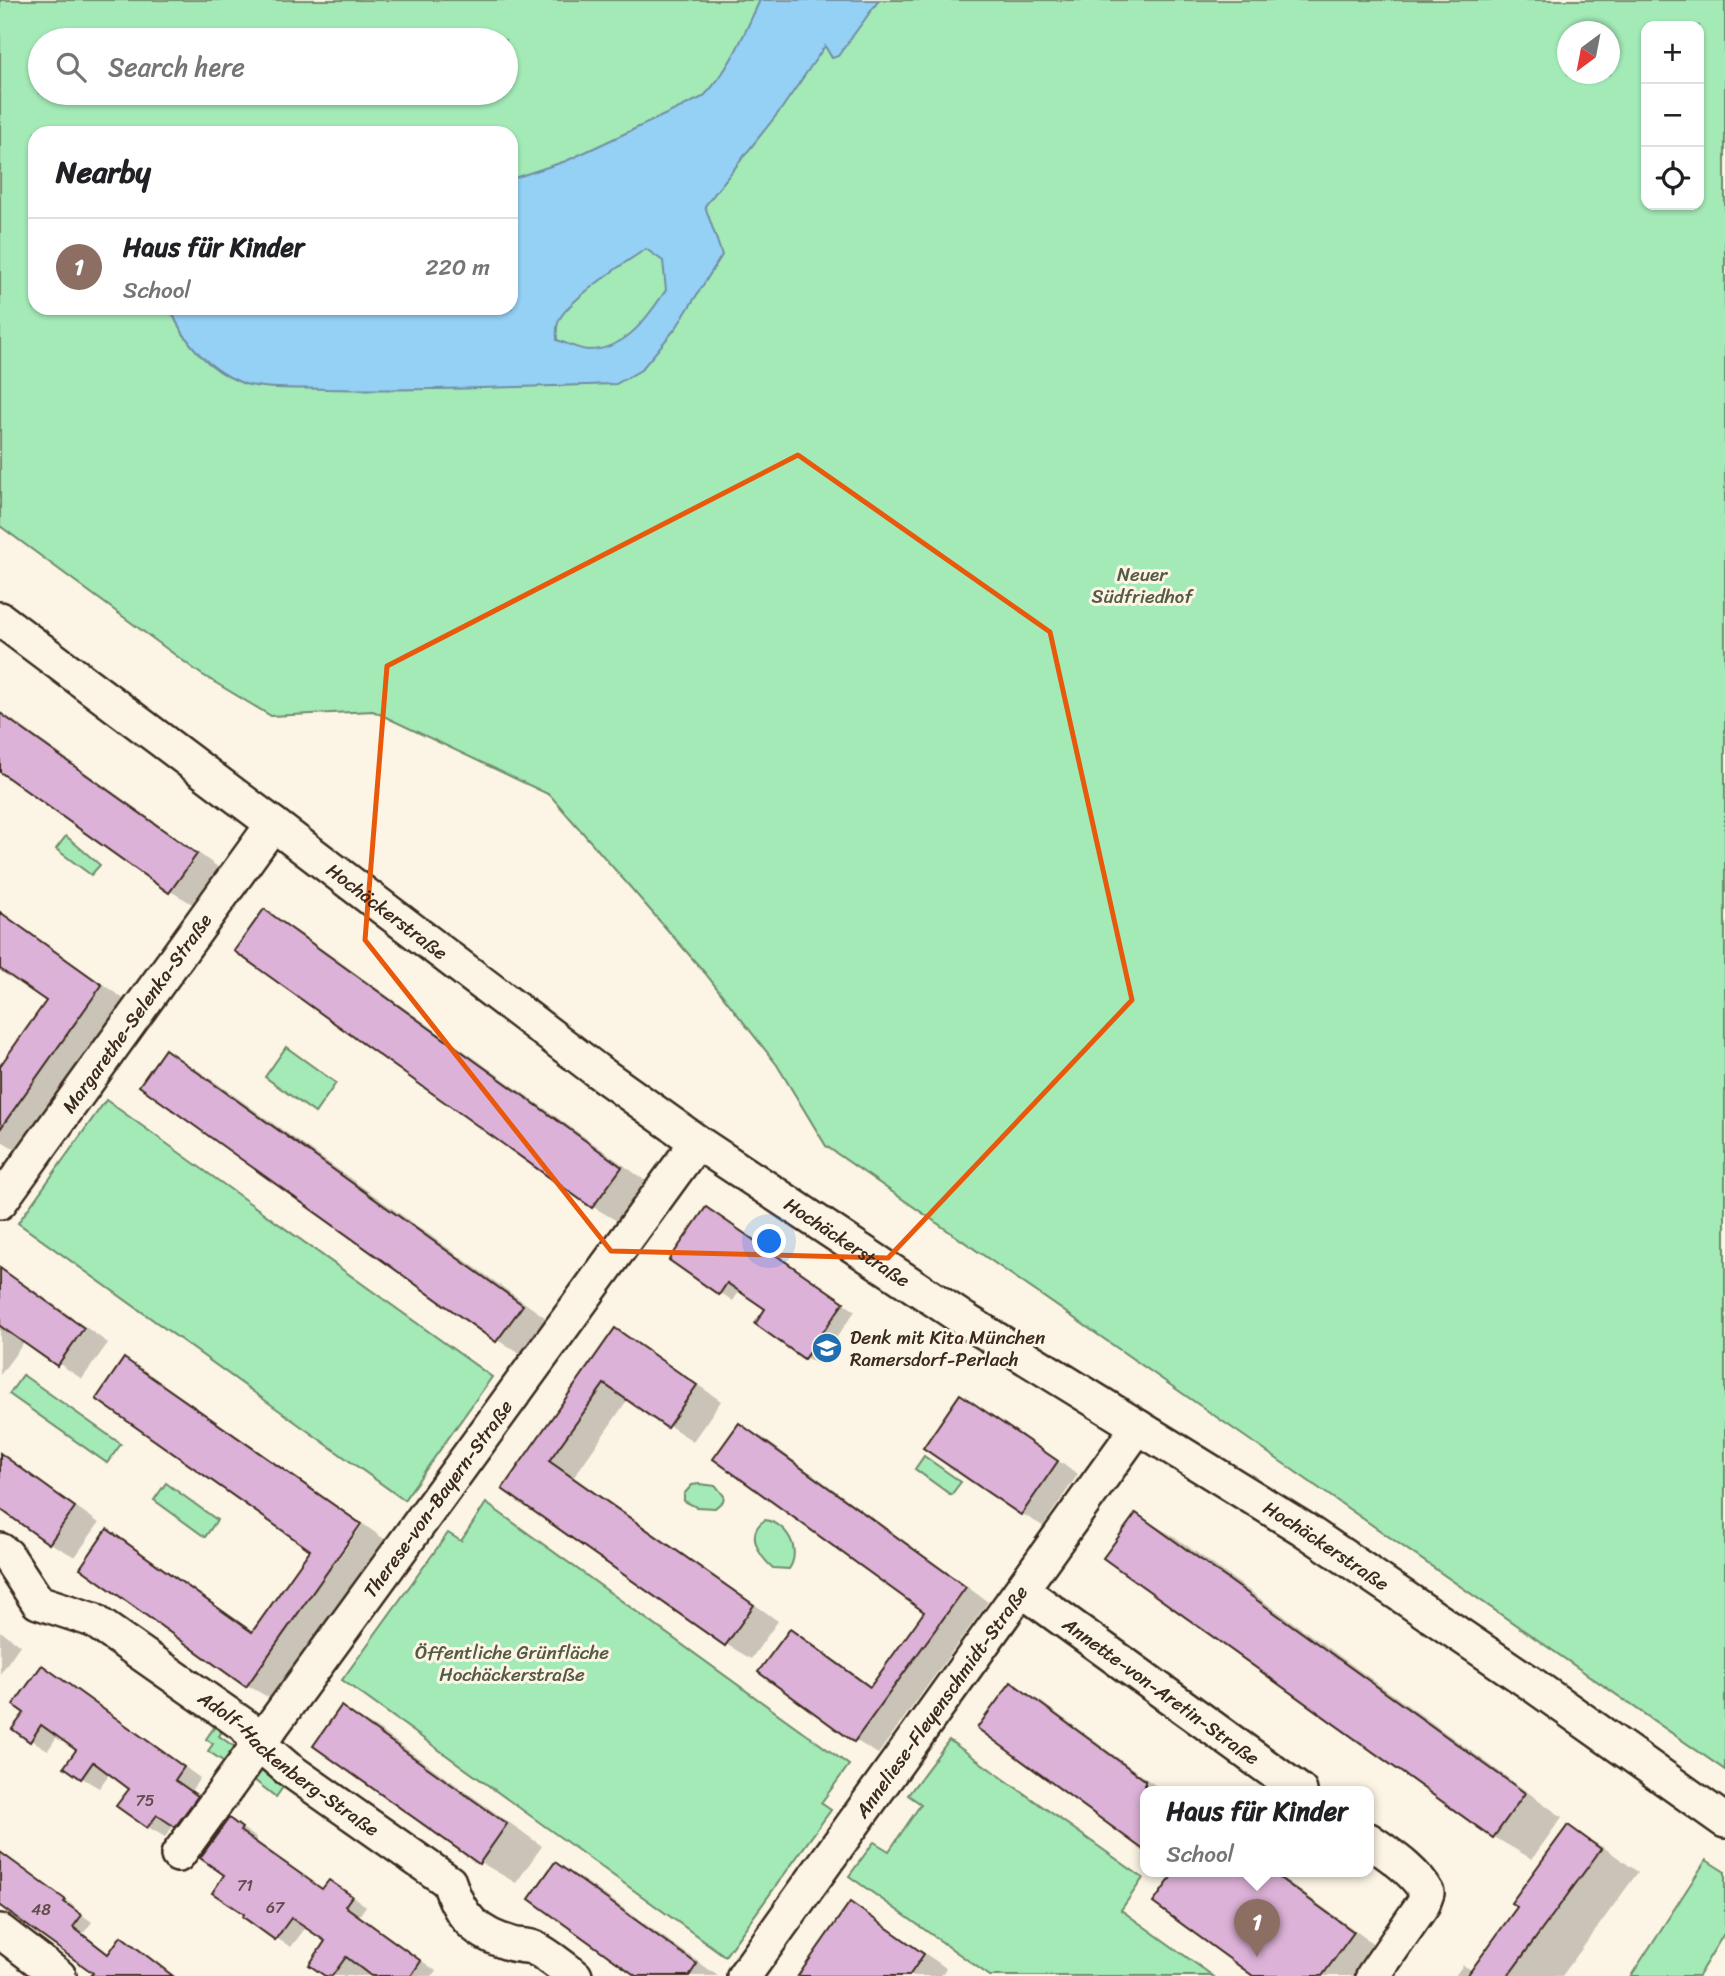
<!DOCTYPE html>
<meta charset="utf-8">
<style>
body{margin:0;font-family:Sriracha,sans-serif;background:#f6f6f6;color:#202124}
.controls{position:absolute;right:21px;top:21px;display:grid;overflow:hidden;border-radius:14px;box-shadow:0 2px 5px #0004}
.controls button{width:63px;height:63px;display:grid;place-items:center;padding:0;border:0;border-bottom:2px solid #e0e0e0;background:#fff;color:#202124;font:35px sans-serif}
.compass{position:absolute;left:1557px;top:21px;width:63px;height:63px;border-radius:50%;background:#fff;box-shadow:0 2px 5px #0004;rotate:212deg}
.you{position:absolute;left:770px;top:1242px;width:24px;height:24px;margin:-18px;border:5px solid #fff;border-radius:50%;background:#1a73e8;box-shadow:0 0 0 10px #1a73e833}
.badge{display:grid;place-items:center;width:46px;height:46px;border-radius:50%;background:#b45309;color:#fff;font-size:23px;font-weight:700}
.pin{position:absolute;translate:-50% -58px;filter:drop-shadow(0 2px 4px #0008)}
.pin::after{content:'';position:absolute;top:37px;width:24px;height:21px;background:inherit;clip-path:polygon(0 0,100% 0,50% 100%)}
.popup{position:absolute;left:1140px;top:1786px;width:234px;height:91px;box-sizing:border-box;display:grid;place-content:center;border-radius:14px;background:#fff;filter:drop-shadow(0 2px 5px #0005);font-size:23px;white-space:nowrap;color:#757577}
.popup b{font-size:26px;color:#202124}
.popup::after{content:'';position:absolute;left:50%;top:100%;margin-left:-14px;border:14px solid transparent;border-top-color:#fff}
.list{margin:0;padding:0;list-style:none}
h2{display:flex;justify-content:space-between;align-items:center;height:91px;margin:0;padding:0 28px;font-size:30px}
h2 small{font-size:23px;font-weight:400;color:#757577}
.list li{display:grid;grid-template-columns:46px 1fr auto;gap:21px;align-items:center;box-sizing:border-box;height:98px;padding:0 28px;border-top:2px solid #e0e0e0}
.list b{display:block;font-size:26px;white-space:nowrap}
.list p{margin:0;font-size:23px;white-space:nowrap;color:#757577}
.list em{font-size:23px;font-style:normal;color:#757577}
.icon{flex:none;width:38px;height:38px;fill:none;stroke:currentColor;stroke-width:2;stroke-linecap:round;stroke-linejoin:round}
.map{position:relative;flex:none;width:1725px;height:1976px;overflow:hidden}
.search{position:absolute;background:#fff;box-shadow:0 2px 5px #0004;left:28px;top:28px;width:490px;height:77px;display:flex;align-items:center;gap:18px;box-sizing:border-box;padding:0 24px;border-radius:38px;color:#757577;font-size:26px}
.panel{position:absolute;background:#fff;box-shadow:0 2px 5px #0004;left:28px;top:126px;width:490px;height:189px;border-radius:21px}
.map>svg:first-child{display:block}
.green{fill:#a3eab7;stroke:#6f8a6a;stroke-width:2;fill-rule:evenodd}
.water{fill:#95d0f5;stroke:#718e9f;stroke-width:2;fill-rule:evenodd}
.shadow{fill:#0003}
.building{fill:#ddb2d8;stroke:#3b2a1e;stroke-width:2}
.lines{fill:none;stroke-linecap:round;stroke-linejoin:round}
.minor-casing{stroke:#3b2a1e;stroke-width:38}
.minor{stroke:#fcf5e5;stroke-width:33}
.marked{fill:none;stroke:#e8590c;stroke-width:5;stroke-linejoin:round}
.labels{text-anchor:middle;stroke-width:6;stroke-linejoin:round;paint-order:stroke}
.number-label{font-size:16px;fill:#644c4c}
.park-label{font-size:19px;fill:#555a44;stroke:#fcf5e5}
.street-label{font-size:19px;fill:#3b2a1e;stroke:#fcf5e5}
.poi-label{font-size:19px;fill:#3b2a1e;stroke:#fcf5e5;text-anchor:start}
</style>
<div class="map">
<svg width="1725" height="1976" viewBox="0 0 1725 1976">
<rect width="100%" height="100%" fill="#fcf5e5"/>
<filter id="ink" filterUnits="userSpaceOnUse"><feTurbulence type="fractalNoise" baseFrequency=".0143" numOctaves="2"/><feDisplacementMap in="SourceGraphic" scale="14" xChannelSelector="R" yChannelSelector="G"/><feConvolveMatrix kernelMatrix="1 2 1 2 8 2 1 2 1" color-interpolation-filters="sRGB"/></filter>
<g filter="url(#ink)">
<g class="green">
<path d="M 0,0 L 1725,0 L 1725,1770 L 826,1146 L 777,1065 L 705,973 L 550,795 L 373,711 L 271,716 L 201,674 L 0,526 ZM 1646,26 L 1699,26 L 1699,205 L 1646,205 ZM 1568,32 L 1610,32 L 1610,74 L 1568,74 ZM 40,40 L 506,40 L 506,93 L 40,93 ZM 35,133 L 511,133 L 511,308 L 35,308 Z"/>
<polygon points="66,836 100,865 91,875 56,849"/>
<polygon points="286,1047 336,1083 315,1113 265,1077"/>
<polygon points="106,1100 492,1377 404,1500 18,1223"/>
<polygon points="23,1375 121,1444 107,1463 9,1394"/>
<polygon points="924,1456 961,1482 951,1495 915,1469"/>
<polygon points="166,1483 217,1520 205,1537 154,1500"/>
<polygon points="699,1484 716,1486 724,1496 723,1501 715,1508 696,1507 684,1501 684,1494 692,1485"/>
<polygon points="486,1503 849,1765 821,1803 831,1810 725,1956 342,1680 448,1533 461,1541"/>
<path d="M 765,1520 C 787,1523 802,1550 789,1569 L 773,1568 C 760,1557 744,1533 765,1520 Z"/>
<polygon points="218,1722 225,1727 219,1736 239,1750 229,1765 208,1751 213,1744 206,1739"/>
<polygon points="949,1740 1143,1878 1121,1910 1213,1976 990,1976 849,1876 874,1842 889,1851 921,1804 908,1795"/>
<polygon points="260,1760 288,1780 276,1797 249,1776"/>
<polygon points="1706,1860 1725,1872 1725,1932 1698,1976 1631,1976"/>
</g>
<path class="water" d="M 760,0 L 879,0 L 838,56 L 832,58 L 825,46 L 782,108 L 705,206 L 722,255 L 676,328 L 641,370 L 616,384 C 520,387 423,391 327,389 C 307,388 259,390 242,383 C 208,369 184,342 170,308 L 511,308 L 511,179 L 566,161 L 703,97 C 730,70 744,34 760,0 ZM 646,249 L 663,261 L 666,290 C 647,318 626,350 588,350 C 578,349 566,343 557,340 C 557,335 556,328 558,323 C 563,303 627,261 646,249 Z"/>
<g class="shadow">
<polygon points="0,711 222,870 196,906 170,891 0,770"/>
<polygon points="0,911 125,1000 18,1151 0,1140 0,1069 48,1001 0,966"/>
<polygon points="264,912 297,931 654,1187 626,1226 593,1207 236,950"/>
<polygon points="166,1051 204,1074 560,1328 536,1363 497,1340 141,1086"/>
<polygon points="719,1216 855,1311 818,1364 805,1357 768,1309 740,1290 733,1301 671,1259"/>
<polygon points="6,1274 31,1288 108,1343 82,1379 25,1341 0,1375 0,1283"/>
<polygon points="616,1330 641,1345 721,1401 693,1441 628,1399 574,1477 778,1621 751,1659 726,1644 504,1488"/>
<polygon points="125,1360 149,1374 360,1522 330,1565 334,1565 363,1524 384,1539 271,1699 247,1685 108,1532 132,1546 254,1632 313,1550"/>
<polygon points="961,1397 1078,1474 1043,1526 1022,1514"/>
<polygon points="740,1425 763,1438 988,1602 878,1754 855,1740 761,1672 791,1631 813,1644 872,1687 926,1612"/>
<polygon points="0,1452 99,1523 75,1557 50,1543 0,1507"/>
<polygon points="1136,1515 1175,1537 1562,1817 1532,1859 1494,1837"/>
<polygon points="0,1631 20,1645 0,1674"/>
<polygon points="43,1667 60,1677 200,1778 191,1791 214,1807 193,1836 174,1825 165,1837 148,1827 132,1788 110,1773 99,1788 82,1778 79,1750 58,1735 48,1750 31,1740 26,1712"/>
<polygon points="1011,1684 1040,1701 1163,1791 1145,1791 1145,1849"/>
<polygon points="342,1708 378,1729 542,1846 516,1883 480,1862"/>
<polygon points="229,1820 257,1838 254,1842 324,1890 345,1891 366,1906 359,1916 436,1971 432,1976 327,1976 327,1940 307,1926 291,1947 276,1938 226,1875"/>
<polygon points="1568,1827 1606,1849 1638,1872 1562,1976 1455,1976 1463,1965 1473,1971 1519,1907"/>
<polygon points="0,1853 75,1907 74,1909 92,1922 82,1935 109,1955 122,1938 172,1976 98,1976 0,1904"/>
<polygon points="556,1864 588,1883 718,1976 639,1976"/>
<polygon points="1176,1871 1273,1871 1382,1950 1363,1976 1256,1976"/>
<polygon points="851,1904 874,1918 946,1968 941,1976 799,1976"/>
</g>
<g class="building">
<polygon points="0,713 197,854 169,893 0,772"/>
<polygon points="264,909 622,1167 592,1208 234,951"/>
<polygon points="0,912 102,985 0,1129 0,1066 46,1001 0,969"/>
<polygon points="165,1049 523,1305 496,1342 139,1086"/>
<polygon points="706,1207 844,1302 804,1359 755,1324 765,1309 727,1283 719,1295 669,1260"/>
<polygon points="0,1268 84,1328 57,1366 0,1326"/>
<polygon points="615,1328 697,1385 667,1428 604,1384 549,1461 754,1605 725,1646 502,1489"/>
<polygon points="124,1358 361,1524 246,1687 80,1568 107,1529 252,1632 310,1550 96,1399"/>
<polygon points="960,1394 1058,1461 1021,1515 923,1448"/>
<polygon points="739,1423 966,1587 854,1742 758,1672 790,1629 870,1687 924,1612 713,1459"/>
<polygon points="0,1453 75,1507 49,1544 0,1509"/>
<polygon points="1136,1513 1525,1793 1493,1838 1103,1558"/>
<polygon points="42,1665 184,1767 175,1780 198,1796 175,1827 157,1815 147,1828 116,1806 129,1789 93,1762 81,1779 64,1767 76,1750 41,1725 30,1742 12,1729 24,1713 13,1705"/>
<polygon points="1011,1682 1145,1780 1145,1851 977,1728"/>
<polygon points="341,1706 507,1824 479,1864 313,1746"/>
<polygon points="229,1818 242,1828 240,1831 322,1889 329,1880 352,1896 345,1906 421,1961 411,1976 371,1976 346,1957 332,1976 325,1976 309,1965 325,1941 291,1918 275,1940 243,1917 244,1914 212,1893 224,1875 200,1858"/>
<polygon points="1568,1825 1601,1849 1508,1976 1467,1976 1517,1907 1511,1903"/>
<polygon points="0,1852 66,1900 64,1902 82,1915 73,1927 108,1954 121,1936 173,1976 90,1976 93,1973 0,1906"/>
<polygon points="555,1862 697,1964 689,1976 636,1976 529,1899"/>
<polygon points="1176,1871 1270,1871 1354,1932 1322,1976 1253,1976 1153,1903"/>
<polygon points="850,1902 924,1954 909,1976 798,1976"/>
</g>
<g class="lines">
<g class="minor-casing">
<g id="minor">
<path id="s1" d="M 0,619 L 273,824 L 596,1070 L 697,1142 L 965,1320 L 1302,1528 L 1529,1682 L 1725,1821"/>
<path id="s2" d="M 0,1202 L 273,824"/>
<path id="s3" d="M 0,1550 L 7,1555 L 38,1602 L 93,1620 L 245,1726 L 259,1744 L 287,1768 L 449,1882 C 460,1918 477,1934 512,1944 C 519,1946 528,1945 534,1948 C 548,1954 562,1967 575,1976"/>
<path id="s4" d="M 1022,1590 L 1300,1791"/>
<path d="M 1369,1840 C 1391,1856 1414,1870 1427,1893 L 1423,1904 L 1373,1976"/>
<path id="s5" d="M 178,1855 L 697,1142"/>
<polyline points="0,1931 59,1976"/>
<path id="s6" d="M 744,1976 L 1138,1427"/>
</g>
</g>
<use href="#minor" class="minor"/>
</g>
</g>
<path class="marked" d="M 798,455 L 1050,632 L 1132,1000 L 888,1258 L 611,1251 L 365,940 L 387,666 Z"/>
<defs>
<g id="school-disc" transform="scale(1.575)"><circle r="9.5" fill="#1f6fb2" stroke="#fcf5e5"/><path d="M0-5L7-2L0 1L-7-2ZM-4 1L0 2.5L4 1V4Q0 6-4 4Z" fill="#fff"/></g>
</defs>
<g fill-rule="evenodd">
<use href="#school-disc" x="827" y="1348"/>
</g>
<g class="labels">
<g class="number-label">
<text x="145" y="1806">75</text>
<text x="245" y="1891">71</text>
<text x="275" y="1913">67</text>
<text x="41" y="1915">48</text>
</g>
<g class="park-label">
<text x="1142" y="581">Neuer<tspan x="1142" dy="22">Südfriedhof</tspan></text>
<text x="512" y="1659">Öffentliche Grünfläche<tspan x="512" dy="22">Hochäckerstraße</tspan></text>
</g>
<g class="street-label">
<text dy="7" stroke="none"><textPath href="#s1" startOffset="485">Hochäckerstraße</textPath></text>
<text dy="7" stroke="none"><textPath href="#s2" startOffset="233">Margarethe-Selenka-Straße</textPath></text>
<text dy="7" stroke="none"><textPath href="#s1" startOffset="1052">Hochäckerstraße</textPath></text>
<text dy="7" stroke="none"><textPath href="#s5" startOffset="441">Therese-von-Bayern-Straße</textPath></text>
<text dy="7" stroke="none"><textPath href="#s1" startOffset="1619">Hochäckerstraße</textPath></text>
<text dy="7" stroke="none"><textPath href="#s4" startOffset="172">Annette-von-Aretin-Straße</textPath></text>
<text dy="7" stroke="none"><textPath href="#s6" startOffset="338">Anneliese-Fleyenschmidt-Straße</textPath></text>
<text dy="7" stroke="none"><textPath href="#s3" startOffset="366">Adolf-Hackenberg-Straße</textPath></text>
</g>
<g class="poi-label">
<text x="850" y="1344">Denk mit Kita München<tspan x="850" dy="22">Ramersdorf-Perlach</tspan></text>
</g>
</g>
</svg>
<div class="controls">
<button>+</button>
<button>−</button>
<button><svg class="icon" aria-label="locate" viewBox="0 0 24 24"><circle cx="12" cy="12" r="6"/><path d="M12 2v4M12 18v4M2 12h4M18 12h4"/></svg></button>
</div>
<svg class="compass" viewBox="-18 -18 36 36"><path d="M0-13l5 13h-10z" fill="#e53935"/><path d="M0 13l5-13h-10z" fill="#757577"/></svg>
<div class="you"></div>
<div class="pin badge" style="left:1257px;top:1957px;background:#8d6e63">1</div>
<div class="popup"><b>Haus für Kinder</b>School</div>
<div class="search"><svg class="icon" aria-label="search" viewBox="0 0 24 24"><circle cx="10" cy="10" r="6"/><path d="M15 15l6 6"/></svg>Search here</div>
<section class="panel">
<h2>Nearby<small></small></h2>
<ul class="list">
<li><span class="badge" style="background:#8d6e63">1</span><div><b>Haus für Kinder</b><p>School</p></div><em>220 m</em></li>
</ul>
</section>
</div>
